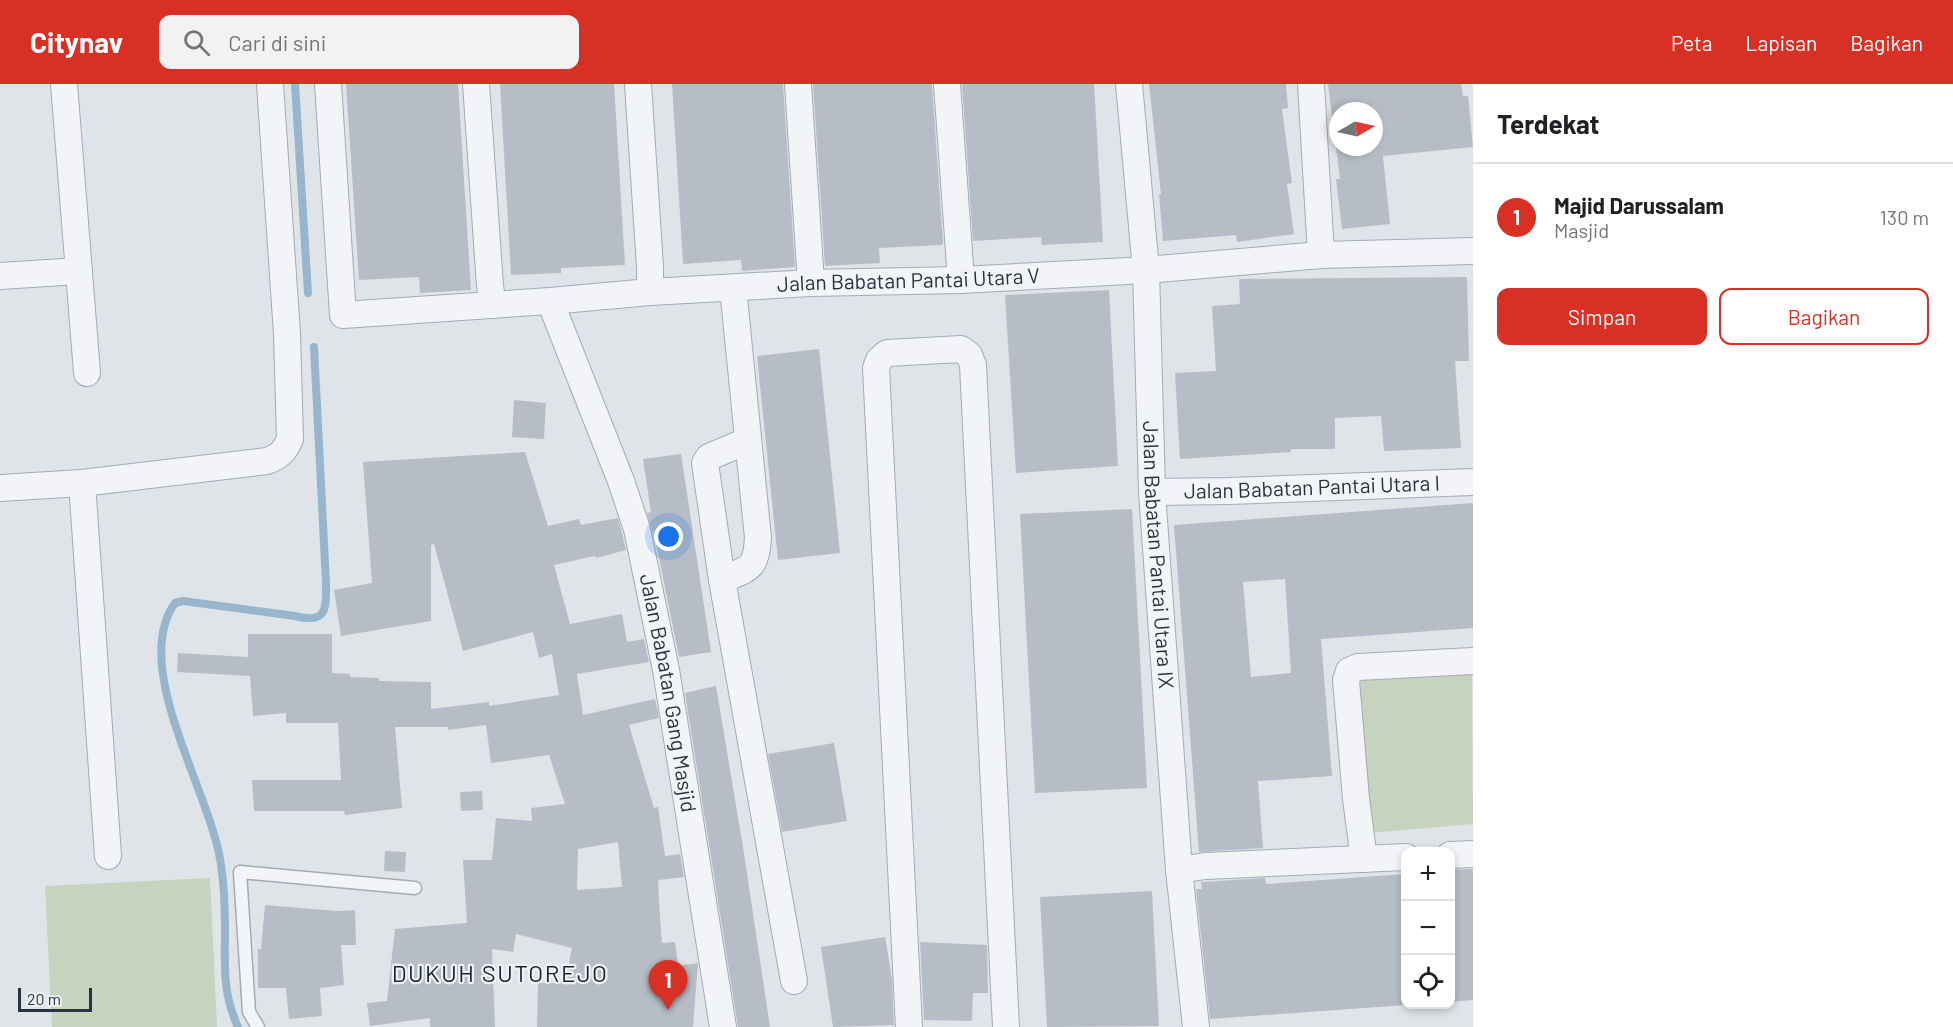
<!DOCTYPE html>
<html lang="id">
<meta charset="utf-8">
<style>
body{margin:0;font-family:Barlow,sans-serif;background:#f2f2f2;color:#202124}
.controls{position:absolute;right:18px;bottom:18px;display:grid;overflow:hidden;border-radius:12px;box-shadow:0 3px 9px #0003}
.controls button{width:54px;height:54px;display:grid;place-items:center;padding:0;border:0;border-bottom:2px solid #e0e0e0;background:#fff;color:#202124;font:30px sans-serif}
.compass{position:absolute;left:1329px;top:18px;width:54px;height:54px;border-radius:50%;background:#fff;box-shadow:0 3px 9px #0003;rotate:81deg}
.scale{position:absolute;left:18px;bottom:15px;width:74px;box-sizing:border-box;padding-left:6px;border:3px solid #273341;border-top:0;font-size:16px;line-height:21px;white-space:nowrap;color:#273341;-webkit-text-stroke:4px #eef2f6;paint-order:stroke}
.you{position:absolute;left:669px;top:453px;width:21px;height:21px;margin:-15px;border:4px solid #fff;border-radius:50%;background:#1a73e8;box-shadow:0 0 0 9px #1a73e833}
.badge{display:grid;place-items:center;width:39px;height:39px;border-radius:50%;background:#d93025;color:#fff;font-size:20px;font-weight:700}
.pin{position:absolute;translate:-50% -50px;filter:drop-shadow(0 2px 3px #0008)}
.pin::after{content:'';position:absolute;top:32px;width:21px;height:18px;background:inherit;clip-path:polygon(0 0,100% 0,50% 100%)}
.list{margin:0;padding:0;list-style:none}
h2{display:flex;justify-content:space-between;align-items:center;height:78px;margin:0;padding:0 24px;font-size:26px}
h2 small{font-size:20px;font-weight:400;color:#757577}
.list li{display:grid;grid-template-columns:39px 1fr auto;gap:18px;align-items:center;box-sizing:border-box;height:108px;padding:0 24px;border-top:2px solid #e0e0e0}
.list b{display:block;font-size:22px;white-space:nowrap}
.list p{margin:0;font-size:20px;white-space:nowrap;color:#757577}
.list em{font-size:20px;font-style:normal;color:#757577}
.actions{display:flex;gap:12px;padding:18px 24px}
.actions a{flex:1;padding:14px 0;border:2px solid #d93025;border-radius:12px;text-align:center;font-size:21px;color:#d93025}
.actions .main{background:#d93025;color:#fff}
.icon{flex:none;width:33px;height:33px;fill:none;stroke:currentColor;stroke-width:2;stroke-linecap:round;stroke-linejoin:round}
.map{position:relative;flex:none;width:1473px;height:943px;overflow:hidden}
header{display:flex;align-items:center;gap:36px;box-sizing:border-box;height:84px;padding:0 30px;background:#d93025;color:#fff}
header strong{font-size:28px}
nav{display:flex;gap:33px;margin-inline-start:auto;font-size:21px}
.search{width:420px;height:54px;background:#f2f2f2;display:flex;align-items:center;gap:15px;box-sizing:border-box;padding:0 21px;border-radius:12px;color:#757577;font-size:22px}
main{display:flex}
aside{flex:1;background:#fff}
.map>svg:first-child{display:block}
.green{fill:#c6d3bf}
.lines{fill:none;stroke-linecap:round;stroke-linejoin:round}
.stream{stroke:#98b5cb;stroke-width:8}
.building{fill:#b6bdc6;fill-rule:evenodd}
.lane-casing{stroke:#a4abb3;stroke-width:15}
.street-casing{stroke:#a4abb3;stroke-width:28}
.lane{stroke:#f2f4f7;stroke-width:12}
.street{stroke:#f2f4f7;stroke-width:26}
.labels{text-anchor:middle;stroke-width:4.5;stroke-linejoin:round;paint-order:stroke}
.street-label{font-size:21px;fill:#273341;stroke:#eef2f6}
.quarter-label{font-size:24px;letter-spacing:1.5px;fill:#192431;stroke:#eef2f6}
</style>
<header>
<strong>Citynav</strong>
<div class="search"><svg class="icon" aria-label="search" viewBox="0 0 24 24"><circle cx="10" cy="10" r="6"/><path d="M15 15l6 6"/></svg>Cari di sini</div>
<nav><a>Peta</a><a>Lapisan</a><a>Bagikan</a></nav>
</header>
<main>
<div class="map">
<svg width="1473" height="943" viewBox="0 0 1473 943">
<rect width="100%" height="100%" fill="#dfe4e9"/>
<g class="green">
<polygon points="1472,587 1473,740 1369,749 1355,595"/>
<polygon points="210,794 217,943 52,943 45,802"/>
</g>
<g class="lines">
<g class="stream">
<polyline points="295,0 308,209"/>
<path d="M 238,943 C 222,908 225,881 225,845 C 225,824 224,802 221,781 C 212,710 129,583 175,519 L 183,517 L 295,532 C 327,540 326,526 326,499 L 314,263"/>
</g>
</g>
<g class="building">
<polygon points="346,0 458,0 471,206 420,209 419,193 359,196"/>
<polygon points="500,0 614,0 625,181 561,184 561,189 511,191"/>
<polygon points="672,0 783,0 795,183 742,187 741,176 683,180"/>
<polygon points="813,0 932,0 943,159 942,161 879,164 880,179 825,182"/>
<polygon points="962,0 1094,0 1103,158 1042,161 1041,153 973,157"/>
<polygon points="1149,0 1286,0 1288,24 1282,25 1292,99 1287,100 1294,150 1237,158 1236,151 1163,157 1159,110 1161,110"/>
<path d="M 1328,0 L 1461,0 L 1463,12 L 1468,12 L 1473,63 L 1383,72 L 1390,140 L 1342,145 L 1336,95 L 1340,95 ZM 1338,27 L 1374,27 L 1374,63 L 1338,63 Z"/>
<polygon points="1467,193 1469,277 1455,277 1461,364 1384,367 1381,332 1335,334 1335,365 1291,365 1291,368 1180,375 1175,289 1216,287 1212,222 1240,220 1239,195"/>
<polygon points="1109,206 1118,382 1016,389 1005,211"/>
<polygon points="819,265 840,469 778,476 757,272"/>
<polygon points="514,316 546,319 544,355 512,353"/>
<path d="M 525,368 L 548,442 L 579,435 L 581,441 L 618,434 L 622,449 L 626,466 L 596,474 L 595,472 L 554,481 L 570,540 L 622,530 L 627,558 L 644,555 L 649,578 L 577,590 L 583,631 L 655,615 L 659,634 L 629,641 L 654,724 L 658,723 L 665,772 L 680,770 L 684,793 L 658,796 L 660,834 L 662,859 L 675,858 L 678,882 L 698,879 L 693,943 L 537,943 L 538,899 L 565,899 L 572,864 L 516,850 L 513,868 L 492,865 L 495,943 L 430,943 L 430,934 L 370,942 L 367,919 L 387,917 L 395,845 L 467,839 L 463,776 L 492,776 L 496,734 L 532,737 L 531,724 L 565,720 L 549,671 L 491,679 L 486,641 L 448,646 L 448,643 L 395,643 L 402,724 L 345,731 L 344,727 L 254,727 L 252,696 L 341,696 L 338,639 L 286,639 L 286,629 L 253,632 L 250,592 L 177,588 L 178,569 L 248,573 L 248,550 L 332,550 L 332,589 L 350,590 L 350,593 L 379,594 L 379,597 L 431,598 L 431,625 L 489,618 L 489,622 L 559,611 L 552,570 L 539,574 L 533,548 L 463,567 L 434,460 L 431,461 L 431,537 L 341,552 L 334,506 L 372,499 L 363,378 ZM 618,758 L 622,803 L 577,806 L 578,765 Z"/>
<polygon points="681,370 711,568 679,573 656,459 647,429 651,428 643,375"/>
<path d="M 1473,419 L 1473,544 L 1321,555 L 1332,692 L 1258,697 L 1263,764 L 1199,768 L 1174,441 ZM 1285,495 L 1291,589 L 1251,593 L 1243,498 Z"/>
<polygon points="1132,425 1147,704 1035,709 1020,430"/>
<polygon points="716,602 743,763 770,943 738,943 685,609"/>
<polygon points="834,659 847,737 782,748 768,670"/>
<polygon points="482,707 483,726 461,727 460,708"/>
<polygon points="385,767 406,768 405,788 384,787"/>
<polygon points="1473,785 1473,916 1450,918 1450,786"/>
<polygon points="1406,790 1406,921 1210,935 1196,805 1202,805 1201,798 1265,794 1266,800"/>
<polygon points="1152,807 1159,942 1047,943 1040,813"/>
<polygon points="265,821 337,827 355,826 356,861 341,861 344,901 320,904 322,932 289,935 286,904 258,904 258,865 261,865"/>
<polygon points="885,853 892,895 894,941 833,943 821,863"/>
<polygon points="920,858 987,861 988,909 973,909 972,937 924,936"/>
</g>
<g class="lines">
<g class="lane-casing">
<polyline id="lane" points="258,943 249,928 240,788 415,804"/>
</g>
<g class="street-casing">
<g id="street">
<polyline points="64,0 87,289"/>
<path id="s1" d="M 328,0 L 343,231 L 550,217 L 650,208 L 811,199 L 961,196 L 1146,186 L 1321,171 L 1473,167"/>
<polyline points="476,0 490,202 493,221"/>
<polyline points="638,0 650,183 650,208"/>
<polyline points="798,0 811,199"/>
<polyline points="947,0 961,196"/>
<path id="s2" d="M 1129,0 L 1146,186 L 1152,408 L 1179,786 L 1196,943"/>
<polyline points="1311,0 1321,171"/>
<polyline points="0,192 79,187"/>
<path id="s3" d="M 550,217 L 621,397 L 637,445 L 666,586 L 723,943"/>
<polyline points="747,357 709,373 705,379 722,496 794,897"/>
<polyline points="82,399 108,772"/>
<path d="M 0,404 L 82,399 L 267,377 C 279,373 285,367 290,355 L 287,250 L 270,0"/>
<path id="s4" d="M 1152,408 L 1229,407 L 1473,398"/>
<path d="M 722,496 C 749,484 756,486 758,454 L 733,204"/>
<polyline points="1450,771 1473,770"/>
<polyline points="1364,775 1356,715 1346,596 1349,587 1358,583 1473,577"/>
<polyline points="1179,786 1205,782 1406,773"/>
<polyline points="909,943 876,284 879,276 887,269 961,265 969,271 973,281 1006,943"/>
</g>
</g>
<use href="#lane" class="lane"/>
<use href="#street" class="street"/>
</g>
<g class="labels">
<g class="street-label">
<text dy="7" stroke="none"><textPath href="#s1" startOffset="798">Jalan Babatan Pantai Utara V</textPath></text>
<text dy="7" stroke="none"><textPath href="#s4" startOffset="160">Jalan Babatan Pantai Utara I</textPath></text>
<text dy="7" stroke="none"><textPath href="#s2" startOffset="472">Jalan Babatan Pantai Utara IX</textPath></text>
<text dy="7" stroke="none"><textPath href="#s3" startOffset="411">Jalan Babatan Gang Masjid</textPath></text>
</g>
<g class="quarter-label">
<text x="500" y="898">DUKUH SUTOREJO</text>
</g>
</g>
</svg>
<div class="controls">
<button>+</button>
<button>−</button>
<button><svg class="icon" aria-label="locate" viewBox="0 0 24 24"><circle cx="12" cy="12" r="6"/><path d="M12 2v4M12 18v4M2 12h4M18 12h4"/></svg></button>
</div>
<svg class="compass" viewBox="-18 -18 36 36"><path d="M0-13l5 13h-10z" fill="#e53935"/><path d="M0 13l5-13h-10z" fill="#757577"/></svg>
<div class="scale">20 m</div>
<div class="you"></div>
<div class="pin badge" style="left:668px;top:926px">1</div>
</div>
<aside>
<h2>Terdekat<small></small></h2>
<ul class="list">
<li><span class="badge">1</span><div><b>Majid Darussalam</b><p>Masjid</p></div><em>130 m</em></li>
</ul>
<div class="actions"><a class="main">Simpan</a><a>Bagikan</a></div>
</aside>
</main>
